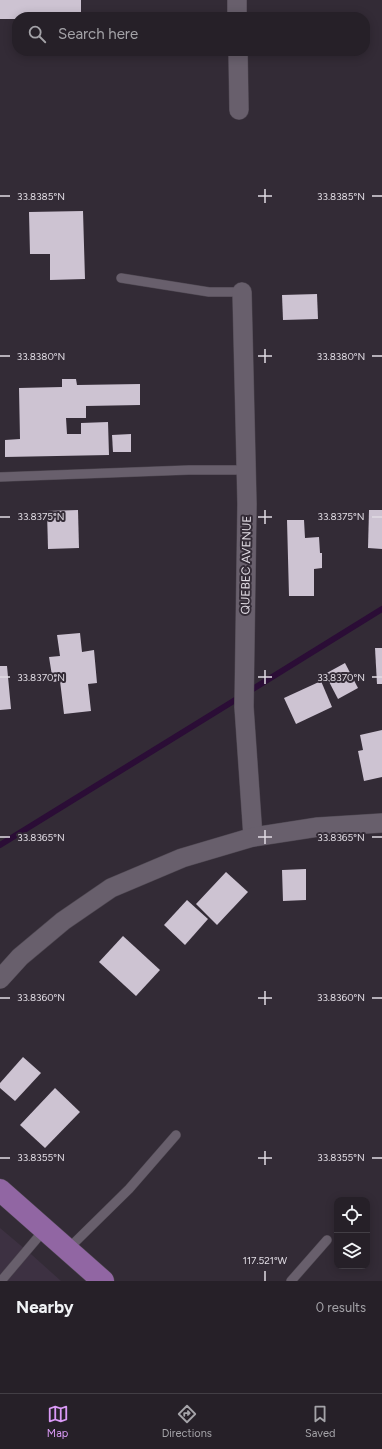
<!DOCTYPE html>
<meta charset="utf-8">
<style>
body{margin:0;font-family:Figtree,sans-serif;background:#2e2830;color:#f1f3f6}
.controls{position:absolute;right:12px;bottom:12px;display:grid;overflow:hidden;border-radius:8px;box-shadow:0 2px 10px #0003}
.controls button{width:36px;height:36px;display:grid;place-items:center;padding:0;border:0;border-bottom:1px solid #423e45;background:#262028;color:#f1f3f6;font:20px sans-serif}
.list{margin:0;padding:0;list-style:none}
h2{display:flex;justify-content:space-between;align-items:center;height:52px;margin:0;padding:0 16px;font-size:17px}
h2 small{font-size:13px;font-weight:400;color:#a4a3a8}
.icon{flex:none;width:22px;height:22px;fill:none;stroke:currentColor;stroke-width:2;stroke-linecap:round;stroke-linejoin:round}
.map{position:relative;flex:none;width:382px;height:1281px;overflow:hidden}
.search{position:absolute;background:#262028;box-shadow:0 2px 10px #0003;left:12px;right:12px;top:12px;height:44px;display:flex;align-items:center;gap:10px;box-sizing:border-box;padding:0 14px;border-radius:16px;color:#a4a3a8;font-size:15px}
.sheet{height:112px;background:#262028}
nav{display:flex;justify-content:space-around;align-items:center;box-sizing:border-box;height:56px;border-top:1px solid #423e45;background:#262028;font-size:11px;color:#a4a3a8}
nav a{display:grid;justify-items:center;gap:2px}
nav .on{color:#da9af6}
.map>svg:first-child{display:block}
.built{fill:#3d3142}
.lines{fill:none;stroke-linecap:round;stroke-linejoin:round}
.stream{stroke:#2b0d36;stroke-width:6}
.building{fill:#cdc3d2}
.lane-casing{stroke:#4e4751;stroke-width:10}
.street-casing{stroke:#4e4751;stroke-width:20}
.primary-casing{stroke:#4e4751;stroke-width:23}
.lane{stroke:#685f6c;stroke-width:9}
.street{stroke:#685f6c;stroke-width:19}
.primary{stroke:#9166a3;stroke-width:22}
.ticks{fill:none;stroke:#e1dce4;stroke-width:1.5}
.labels{text-anchor:middle;stroke-width:4;stroke-linejoin:round;paint-order:stroke}
.street-label{font-size:12px;fill:#e1dce4;stroke:#332b36}
.ticks-label{font-size:10px;text-anchor:middle;fill:#e1dce4;stroke:#332b36;stroke-width:4;stroke-linejoin:round;paint-order:stroke}
</style>
<div class="map">
<svg width="382" height="1281" viewBox="0 0 382 1281">
<rect width="100%" height="100%" fill="#332b36"/>
<polygon class="built" points="0,1228 32,1255 61,1281 0,1281"/>
<g class="lines">
<g class="stream">
<polyline points="248,692 382,609"/>
<polyline points="0,845 240,697"/>
</g>
</g>
<g class="building">
<polygon points="0,0 81,0 81,17 17,17 17,19 0,19"/>
<polygon points="83,211 85,279 50,280 50,254 30,254 29,212"/>
<polygon points="317,294 318,319 283,320 282,295"/>
<polygon points="62,379 76,379 77,385 140,384 140,405 86,406 86,418 66,418 67,434 81,434 81,423 108,422 109,455 5,457 5,440 20,439 19,388 62,387"/>
<polygon points="131,434 131,452 113,452 112,435"/>
<polygon points="78,510 79,548 48,549 47,511"/>
<polygon points="369,510 382,510 382,549 368,548"/>
<polygon points="287,520 304,520 305,538 319,537 320,553 322,553 322,568 314,569 314,596 289,596"/>
<polygon points="80,633 82,652 94,650 97,683 88,684 91,711 64,714 60,681 53,682 49,657 60,656 57,635"/>
<polygon points="375,648 382,648 382,684 377,684"/>
<polygon points="345,663 358,688 338,699 325,674"/>
<polygon points="0,666 7,666 11,709 0,710"/>
<polygon points="321,681 332,707 296,724 284,698"/>
<polygon points="382,730 382,777 364,781 358,751 363,750 360,735"/>
<polygon points="306,869 306,900 283,901 282,870"/>
<polygon points="226,872 248,892 217,925 196,904"/>
<polygon points="187,900 208,919 185,945 164,925"/>
<polygon points="123,936 160,970 136,996 99,962"/>
<polygon points="23,1057 41,1073 15,1101 0,1088 0,1083"/>
<polygon points="55,1088 80,1112 45,1148 20,1125"/>
</g>
<g class="lines">
<g class="lane-casing">
<g id="lane">
<polyline points="121,278 209,292 242,292"/>
<polyline points="0,477 189,470 246,470"/>
<polyline points="68,1249 129,1189 176,1135"/>
<polyline points="1,1281 45,1229"/>
<polyline points="291,1281 327,1240"/>
</g>
</g>
<g class="street-casing">
<g id="street">
<polyline points="237,0 237,17"/>
<polyline points="238,51 239,110"/>
<polyline points="242,292 247,504 244,707 253,837"/>
<polyline points="0,979 20,957 63,921 111,888 182,858 253,837 318,827 382,823"/>
</g>
</g>
<g class="primary-casing">
<polyline id="primary" points="0,1190 103,1281"/>
</g>
<use href="#lane" class="lane"/>
<use href="#street" class="street"/>
<use href="#primary" class="primary"/>
</g>
<path class="ticks" d="M 265,189 L 265,203M 0,196 L 10,196M 258,196 L 272,196M 372,196 L 382,196M 265,349 L 265,363M 0,356 L 10,356M 258,356 L 272,356M 372,356 L 382,356M 265,510 L 265,524M 0,517 L 10,517M 258,517 L 272,517M 372,517 L 382,517M 265,670 L 265,684M 0,677 L 10,677M 258,677 L 272,677M 372,677 L 382,677M 265,830 L 265,844M 0,837 L 10,837M 258,837 L 272,837M 372,837 L 382,837M 265,991 L 265,1005M 0,998 L 10,998M 258,998 L 272,998M 372,998 L 382,998M 265,1151 L 265,1165M 0,1158 L 10,1158M 258,1158 L 272,1158M 372,1158 L 382,1158M 265,1271 L 265,1281"/>
<g class="labels">
<g class="street-label">
<text transform="translate(246 565) rotate(-89)" y="4">QUEBEC AVENUE</text>
</g>
</g>
<g class="ticks-label">
<text x="41" y="200">33.8385°N</text>
<text x="341" y="200">33.8385°N</text>
<text x="41" y="360">33.8380°N</text>
<text x="341" y="360">33.8380°N</text>
<text x="41" y="520">33.8375°N</text>
<text x="341" y="520">33.8375°N</text>
<text x="41" y="681">33.8370°N</text>
<text x="341" y="681">33.8370°N</text>
<text x="41" y="841">33.8365°N</text>
<text x="341" y="841">33.8365°N</text>
<text x="41" y="1001">33.8360°N</text>
<text x="341" y="1001">33.8360°N</text>
<text x="41" y="1161">33.8355°N</text>
<text x="341" y="1161">33.8355°N</text>
<text x="265" y="1264">117.521°W</text>
</g>
</svg>
<div class="controls">
<button><svg class="icon" aria-label="locate" viewBox="0 0 24 24"><circle cx="12" cy="12" r="6"/><path d="M12 2v4M12 18v4M2 12h4M18 12h4"/></svg></button>
<button><svg class="icon" aria-label="layers" viewBox="0 0 24 24"><path d="M12 4l9 5-9 5-9-5zM3 14l9 5 9-5"/></svg></button>
</div>
<div class="search"><svg class="icon" aria-label="search" viewBox="0 0 24 24"><circle cx="10" cy="10" r="6"/><path d="M15 15l6 6"/></svg>Search here</div>
</div>
<section class="sheet">
<h2>Nearby<small>0 results</small></h2>
<ul class="list">
</ul>
</section>
<nav>
<a class="on"><svg class="icon" aria-label="map" viewBox="0 0 24 24"><path d="M3 6l6-2 6 2 6-2v14l-6 2-6-2-6 2zM9 4v14M15 6v14"/></svg>Map</a>
<a><svg class="icon" aria-label="directions" viewBox="0 0 24 24"><path d="M12 3l9 9-9 9-9-9zM9 14v-3h6M13 9l2 2-2 2"/></svg>Directions</a>
<a><svg class="icon" aria-label="saved" viewBox="0 0 24 24"><path d="M7 4h10v16l-5-4-5 4z"/></svg>Saved</a>
</nav>
